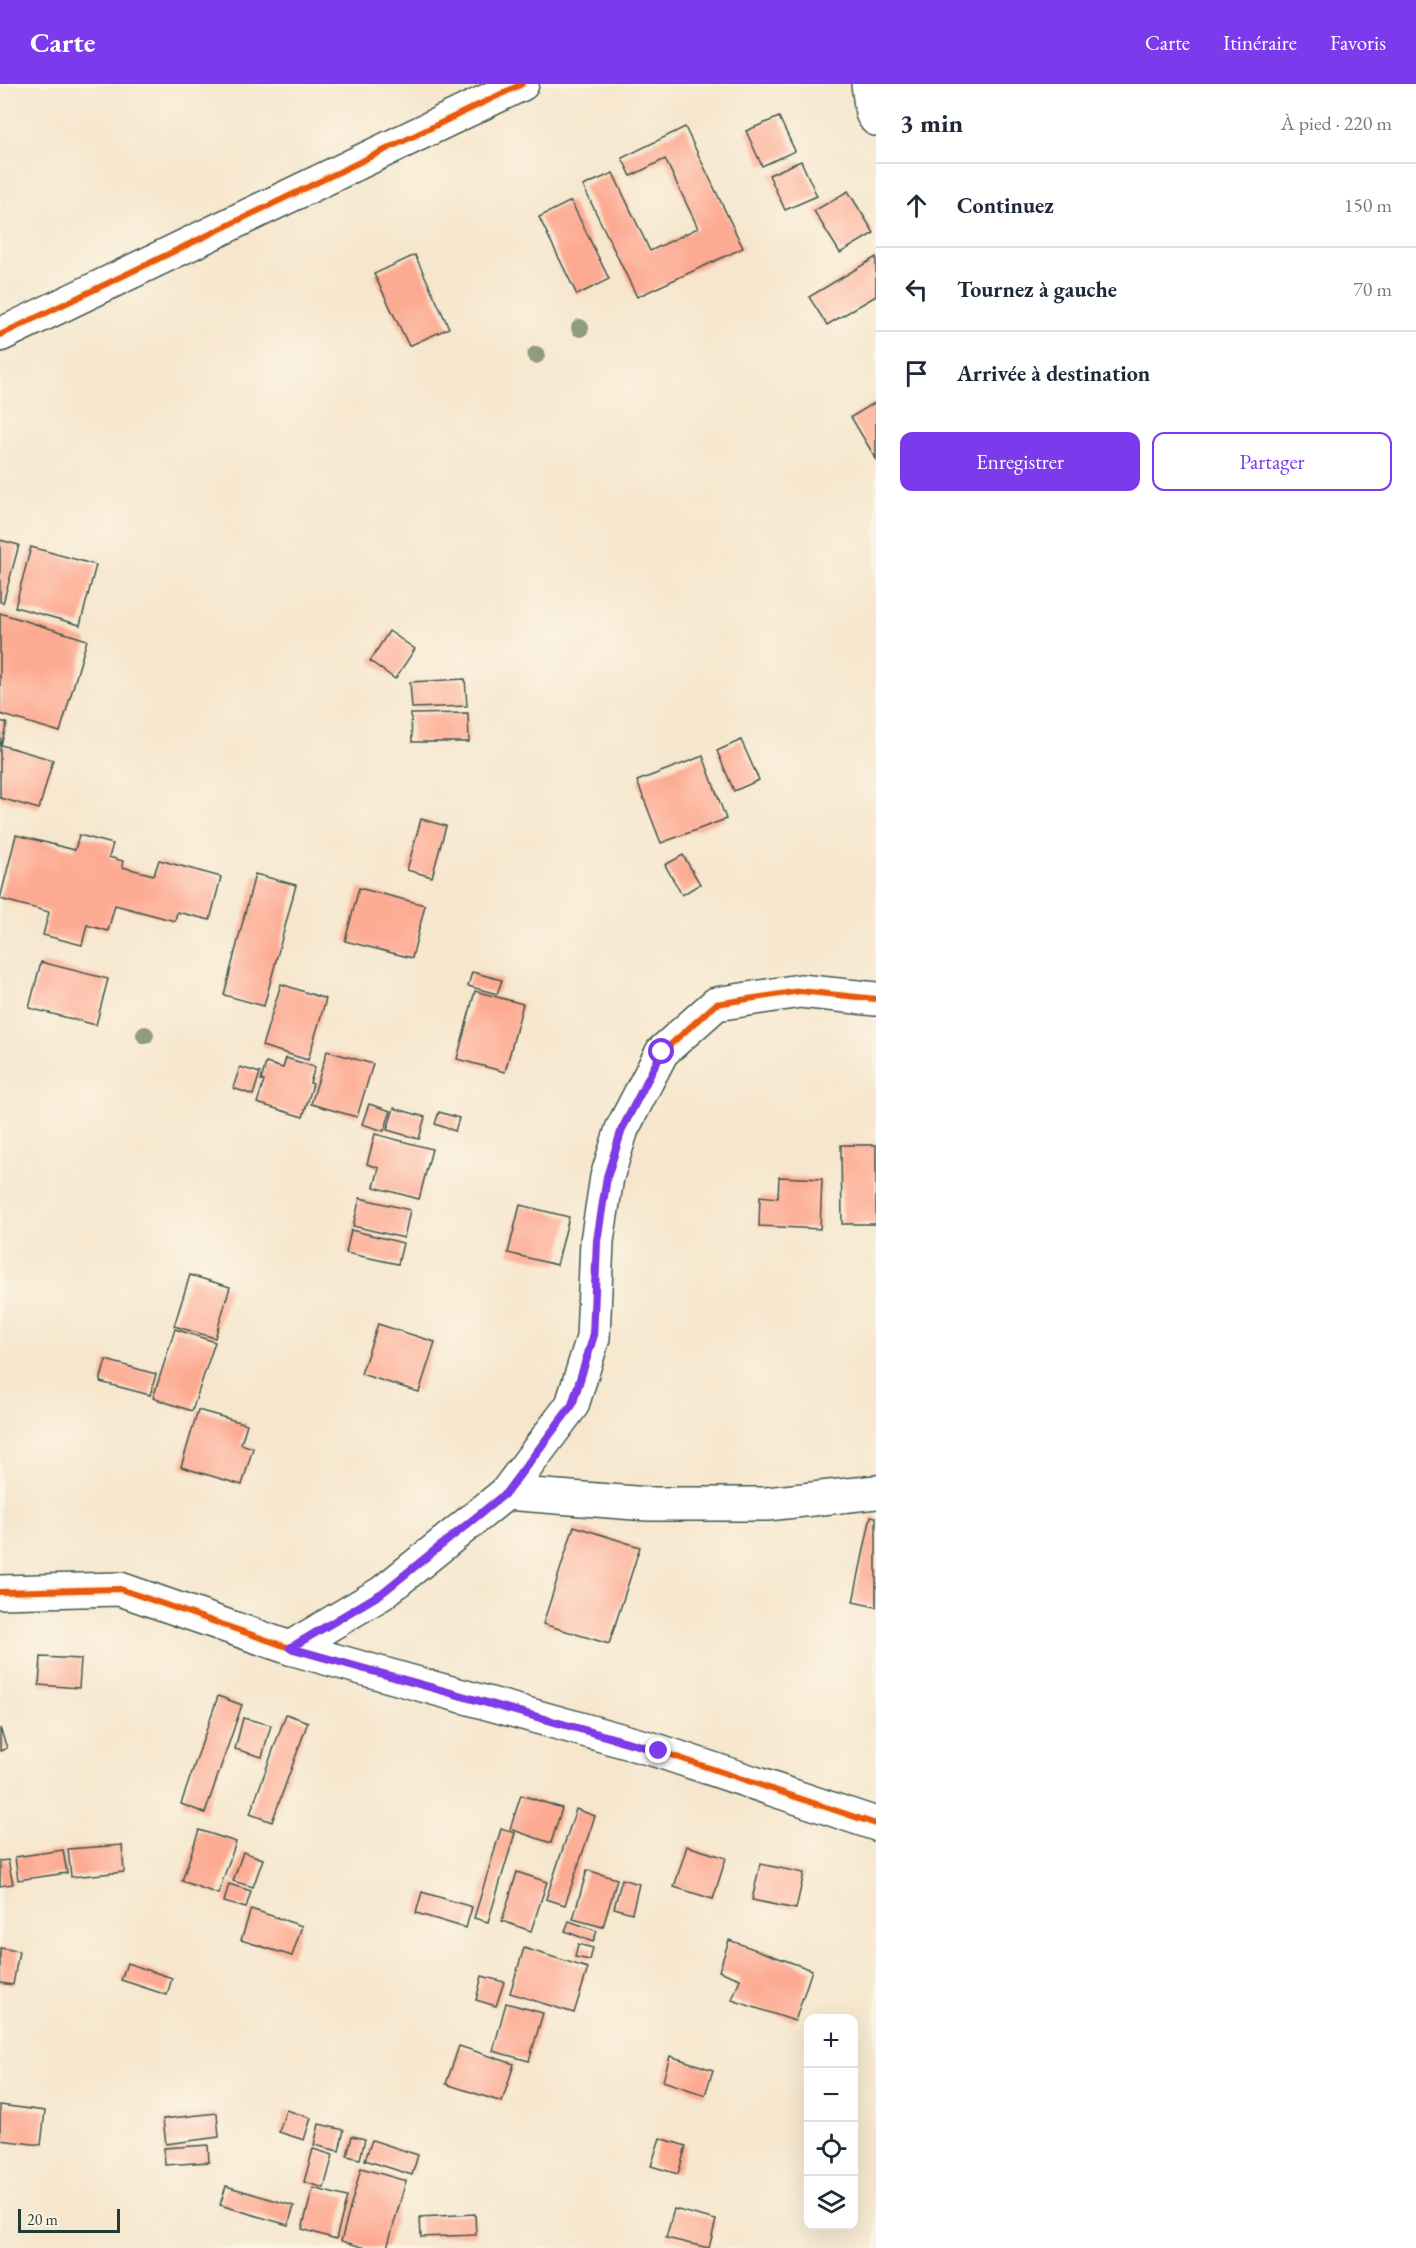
<!DOCTYPE html>
<html lang="fr">
<meta charset="utf-8">
<style>
body{margin:0;font-family:"EB Garamond",serif;background:#f2f2f3;color:#1f2937}
.controls{position:absolute;right:18px;bottom:18px;display:grid;overflow:hidden;border-radius:12px;box-shadow:0 6px 24px #0002}
.controls button{width:54px;height:54px;display:grid;place-items:center;padding:0;border:0;border-bottom:2px solid #e0e1e3;background:#fff;color:#1f2937;font:30px sans-serif}
.scale{position:absolute;left:18px;bottom:15px;width:102px;box-sizing:border-box;padding-left:6px;border:3px solid #1f3d34;border-top:0;font-size:16px;line-height:21px;white-space:nowrap;color:#1f3d34;-webkit-text-stroke:4px #fcf5e5;paint-order:stroke}
.stop{position:absolute;width:18px;height:18px;margin:-14px;border:4px solid #7c3aed;border-radius:50%;background:#fff}
.stop.end{background:#7c3aed;border-color:#fff;box-shadow:0 2px 6px #0008}
.list{margin:0;padding:0;list-style:none}
h2{display:flex;justify-content:space-between;align-items:center;height:78px;margin:0;padding:0 24px;font-size:26px}
h2 small{font-size:20px;font-weight:400;color:#747a83}
.list li{display:grid;grid-template-columns:39px 1fr auto;gap:18px;align-items:center;box-sizing:border-box;height:84px;padding:0 24px;border-top:2px solid #e0e1e3}
.list b{display:block;font-size:22px;white-space:nowrap}
.list em{font-size:20px;font-style:normal;color:#747a83}
.actions{display:flex;gap:12px;padding:18px 24px}
.actions a{flex:1;padding:14px 0;border:2px solid #7c3aed;border-radius:12px;text-align:center;font-size:21px;color:#7c3aed}
.actions .main{background:#7c3aed;color:#fff}
.icon{flex:none;width:33px;height:33px;fill:none;stroke:currentColor;stroke-width:2;stroke-linecap:round;stroke-linejoin:round}
.map{position:relative;flex:none;width:876px;height:2164px;overflow:hidden}
header{display:flex;align-items:center;gap:36px;box-sizing:border-box;height:84px;padding:0 30px;background:#7c3aed;color:#fff}
header strong{font-size:28px}
nav{display:flex;gap:33px;margin-inline-start:auto;font-size:21px}
main{display:flex}
aside{flex:1;background:#fff}
.map>svg:first-child{display:block}
.building{fill:#fdaa93}
.lines{fill:none;stroke-linecap:round;stroke-linejoin:round}
.minor-casing{stroke:#3f564b;stroke-width:36}
.minor{stroke:#fff;stroke-width:33}
.cycleway-casing{stroke:#fcf5e5;stroke-width:10}
.cycleway{stroke:#e8590c;stroke-width:6}
.tree{fill:#909c82}
.route{stroke:#7c3aed;stroke-width:8}
</style>
<header>
<strong>Carte</strong>
<nav><a>Carte</a><a>Itinéraire</a><a>Favoris</a></nav>
</header>
<main>
<div class="map">
<svg width="876" height="2164" viewBox="0 0 876 2164">
<rect width="100%" height="100%" fill="#fcf5e5"/>
<filter id="ink" filterUnits="userSpaceOnUse"><feTurbulence type="fractalNoise" baseFrequency=".0167" numOctaves="2"/><feDisplacementMap in="SourceGraphic" scale="12" xChannelSelector="R" yChannelSelector="G"/><feConvolveMatrix kernelMatrix="1 2 1 2 8 2 1 2 1" color-interpolation-filters="sRGB"/></filter>
<filter id="wash" filterUnits="userSpaceOnUse"><feTurbulence type="fractalNoise" baseFrequency=".008" numOctaves="4" result="noise"/><feDisplacementMap in="SourceGraphic" scale="24" xChannelSelector="R" yChannelSelector="G"/><feGaussianBlur stdDeviation="1.35" result="paint"/><feColorMatrix in="noise" values="0 0 0 0 0 0 0 0 0 0 0 0 0 0 0 0 0 1.4 0 .05"/><feComposite in="paint" operator="in"/></filter>
<g filter="url(#wash)">
<rect width="100%" height="100%" fill="#f6e6cd"/>
<g id="blocks">
<g class="building">
<polygon points="779,33 795,67 762,82 746,47"/>
<polygon points="685,43 743,164 637,213 583,102 613,89 650,167 698,144 665,75 631,92 622,74"/>
<polygon points="801,77 817,112 785,126 769,91"/>
<polygon points="848,107 874,149 840,169 814,127"/>
<polygon points="571,117 609,195 577,211 539,133"/>
<polygon points="415,171 449,244 409,262 374,190"/>
<polygon points="876,173 876,212 827,241 809,213"/>
<polygon points="876,318 876,375 851,333"/>
<polygon points="0,456 19,461 3,519 0,518"/>
<polygon points="31,463 96,481 80,541 15,523"/>
<polygon points="0,529 87,556 60,648 0,630"/>
<polygon points="389,547 415,565 395,595 370,577"/>
<polygon points="465,595 467,622 412,624 410,598"/>
<polygon points="468,629 469,658 412,658 411,630"/>
<polygon points="0,637 7,639 1,661 53,676 39,725 0,714"/>
<polygon points="741,656 759,696 734,707 717,667"/>
<polygon points="703,672 726,735 661,759 637,697"/>
<polygon points="421,735 446,742 432,793 407,786"/>
<polygon points="16,751 75,766 79,751 113,760 109,773 123,777 122,783 154,791 159,776 221,793 210,836 177,828 175,837 115,821 108,847 87,841 82,861 43,851 49,828 0,815"/>
<polygon points="683,771 700,800 682,811 665,781"/>
<polygon points="255,790 296,801 264,922 224,911"/>
<polygon points="359,804 425,821 412,874 345,857"/>
<polygon points="41,878 108,895 96,941 29,924"/>
<polygon points="472,888 502,896 497,910 468,902"/>
<polygon points="281,900 326,915 308,976 262,962"/>
<polygon points="475,907 523,920 505,988 457,975"/>
<polygon points="327,967 373,980 357,1033 311,1020"/>
<polygon points="286,974 315,983 310,999 313,1000 303,1033 257,1019 264,997 261,996 266,979 283,984"/>
<polygon points="240,983 260,989 253,1011 233,1004"/>
<polygon points="369,1020 391,1027 384,1047 362,1040"/>
<polygon points="394,1024 425,1033 419,1055 387,1046"/>
<polygon points="439,1028 459,1034 455,1047 435,1040"/>
<polygon points="375,1050 432,1065 419,1115 374,1103 379,1084 367,1080"/>
<polygon points="841,1061 876,1061 876,1140 842,1140"/>
<polygon points="779,1093 822,1095 820,1145 759,1142 760,1112 778,1114"/>
<polygon points="360,1114 410,1126 404,1154 353,1142"/>
<polygon points="520,1121 569,1133 557,1181 508,1169"/>
<polygon points="351,1146 403,1159 398,1180 346,1169"/>
<polygon points="190,1191 230,1203 215,1254 174,1242"/>
<polygon points="378,1240 435,1258 419,1308 361,1290"/>
<polygon points="175,1245 215,1258 192,1327 153,1314"/>
<polygon points="106,1276 156,1290 150,1311 100,1298"/>
<polygon points="198,1326 247,1340 241,1360 253,1364 242,1401 181,1383"/>
<polygon points="871,1432 876,1433 876,1523 853,1518"/>
<polygon points="574,1442 640,1463 609,1560 543,1540"/>
<polygon points="41,1573 81,1575 79,1604 39,1601"/>
<polygon points="218,1612 242,1621 205,1729 181,1720"/>
<polygon points="286,1630 308,1638 272,1738 250,1730"/>
<polygon points="243,1634 271,1641 262,1673 235,1665"/>
<polygon points="0,1644 7,1664 0,1667"/>
<polygon points="521,1711 562,1724 551,1759 510,1745"/>
<polygon points="576,1725 595,1732 565,1821 546,1815"/>
<polygon points="501,1745 515,1749 488,1838 474,1834"/>
<polygon points="199,1746 236,1758 218,1810 182,1797"/>
<polygon points="122,1761 124,1788 71,1793 68,1765"/>
<polygon points="687,1762 726,1774 713,1815 674,1803"/>
<polygon points="63,1766 67,1789 18,1796 15,1773"/>
<polygon points="243,1768 263,1775 253,1803 233,1797"/>
<polygon points="8,1776 13,1800 0,1802 0,1777"/>
<polygon points="760,1780 804,1789 796,1825 752,1816"/>
<polygon points="587,1786 617,1795 603,1843 573,1835"/>
<polygon points="517,1788 547,1798 531,1847 502,1837"/>
<polygon points="622,1795 639,1800 632,1829 614,1824"/>
<polygon points="229,1800 251,1807 246,1824 224,1818"/>
<polygon points="422,1808 472,1823 466,1844 416,1829"/>
<polygon points="251,1825 302,1842 292,1872 241,1856"/>
<polygon points="569,1837 597,1847 593,1858 565,1847"/>
<polygon points="729,1856 812,1886 795,1937 732,1916 740,1895 719,1887"/>
<polygon points="578,1860 593,1864 590,1876 575,1873"/>
<polygon points="0,1864 19,1867 13,1901 0,1899"/>
<polygon points="524,1864 588,1884 574,1929 510,1909"/>
<polygon points="127,1879 172,1894 167,1911 121,1896"/>
<polygon points="482,1892 504,1898 496,1922 476,1916"/>
<polygon points="506,1919 543,1929 529,1977 493,1967"/>
<polygon points="459,1962 514,1980 502,2018 446,2000"/>
<polygon points="670,1972 713,1986 705,2011 663,1997"/>
<polygon points="0,2021 45,2027 41,2061 0,2056"/>
<polygon points="286,2026 311,2034 304,2056 279,2048"/>
<polygon points="217,2029 219,2053 166,2060 163,2035"/>
<polygon points="319,2040 344,2046 339,2067 314,2061"/>
<polygon points="352,2052 365,2055 360,2075 347,2072"/>
<polygon points="660,2054 686,2062 678,2090 651,2082"/>
<polygon points="372,2056 418,2071 412,2091 365,2076"/>
<polygon points="208,2061 209,2078 165,2081 164,2064"/>
<polygon points="313,2065 333,2071 324,2104 304,2098"/>
<polygon points="361,2084 406,2097 387,2164 366,2164 341,2157"/>
<polygon points="226,2102 294,2122 288,2141 220,2121"/>
<polygon points="313,2104 347,2113 336,2155 302,2145"/>
<polygon points="674,2125 716,2136 709,2164 666,2154"/>
<polygon points="475,2130 476,2151 421,2153 420,2133"/>
</g>
</g>
</g>
<g filter="url(#ink)">
<use href="#blocks" fill-opacity="0" stroke="#3f564b" stroke-width="1.5"/>
<g class="lines">
<g class="minor-casing">
<g id="minor">
<polyline points="868,0 872,29 876,35"/>
<polyline points="0,251 522,0"/>
<polyline points="506,1409 648,1420 767,1420 876,1408"/>
<polyline points="0,1508 120,1505 290,1564 659,1667 876,1740"/>
<polyline points="290,1564 382,1509 506,1409 572,1321 593,1254 597,1157 607,1093 622,1045 662,968 716,920 800,907 876,915"/>
</g>
</g>
<use href="#minor" class="minor"/>
<g class="cycleway-casing">
<g id="cycleway">
<polyline points="0,251 522,0"/>
<polyline points="0,1508 120,1505 290,1564 659,1667 876,1740"/>
<polyline points="290,1564 382,1509 506,1409 572,1321 593,1254 597,1157 607,1093 622,1045 662,968 716,920 800,907 876,915"/>
</g>
</g>
<use href="#cycleway" class="cycleway"/>
</g>
<g class="tree">
<circle cx="580" cy="244" r="9"/>
<circle cx="536" cy="271" r="9"/>
<circle cx="145" cy="951" r="9"/>
</g>
</g>
<g class="lines" filter="url(#ink)">
<polyline class="route" points="659,1667 290,1564 382,1509 506,1409 572,1321 593,1254 597,1157 607,1093 622,1045 662,968"/>
</g>
</svg>
<div class="controls">
<button>+</button>
<button>−</button>
<button><svg class="icon" aria-label="locate" viewBox="0 0 24 24"><circle cx="12" cy="12" r="6"/><path d="M12 2v4M12 18v4M2 12h4M18 12h4"/></svg></button>
<button><svg class="icon" aria-label="layers" viewBox="0 0 24 24"><path d="M12 4l9 5-9 5-9-5zM3 14l9 5 9-5"/></svg></button>
</div>
<div class="scale">20 m</div>
<div class="stop" style="left:662px;top:968px"></div>
<div class="stop end" style="left:659px;top:1667px"></div>
</div>
<aside>
<h2>3 min<small>À pied · 220 m</small></h2>
<ul class="list">
<li><svg class="icon" aria-label="ahead" viewBox="0 0 24 24"><path d="M12 20V5M6 11l6-6 6 6"/></svg><div><b>Continuez</b></div><em>150 m</em></li>
<li><svg class="icon" aria-label="left" viewBox="0 0 24 24"><path d="M17 20v-9H6M10 6l-5 5 5 5"/></svg><div><b>Tournez à gauche</b></div><em>70 m</em></li>
<li><svg class="icon" aria-label="arrive" viewBox="0 0 24 24"><path d="M6 21V4h12l-3 4 3 4H6"/></svg><div><b>Arrivée à destination</b></div></li>
</ul>
<div class="actions"><a class="main">Enregistrer</a><a>Partager</a></div>
</aside>
</main>
